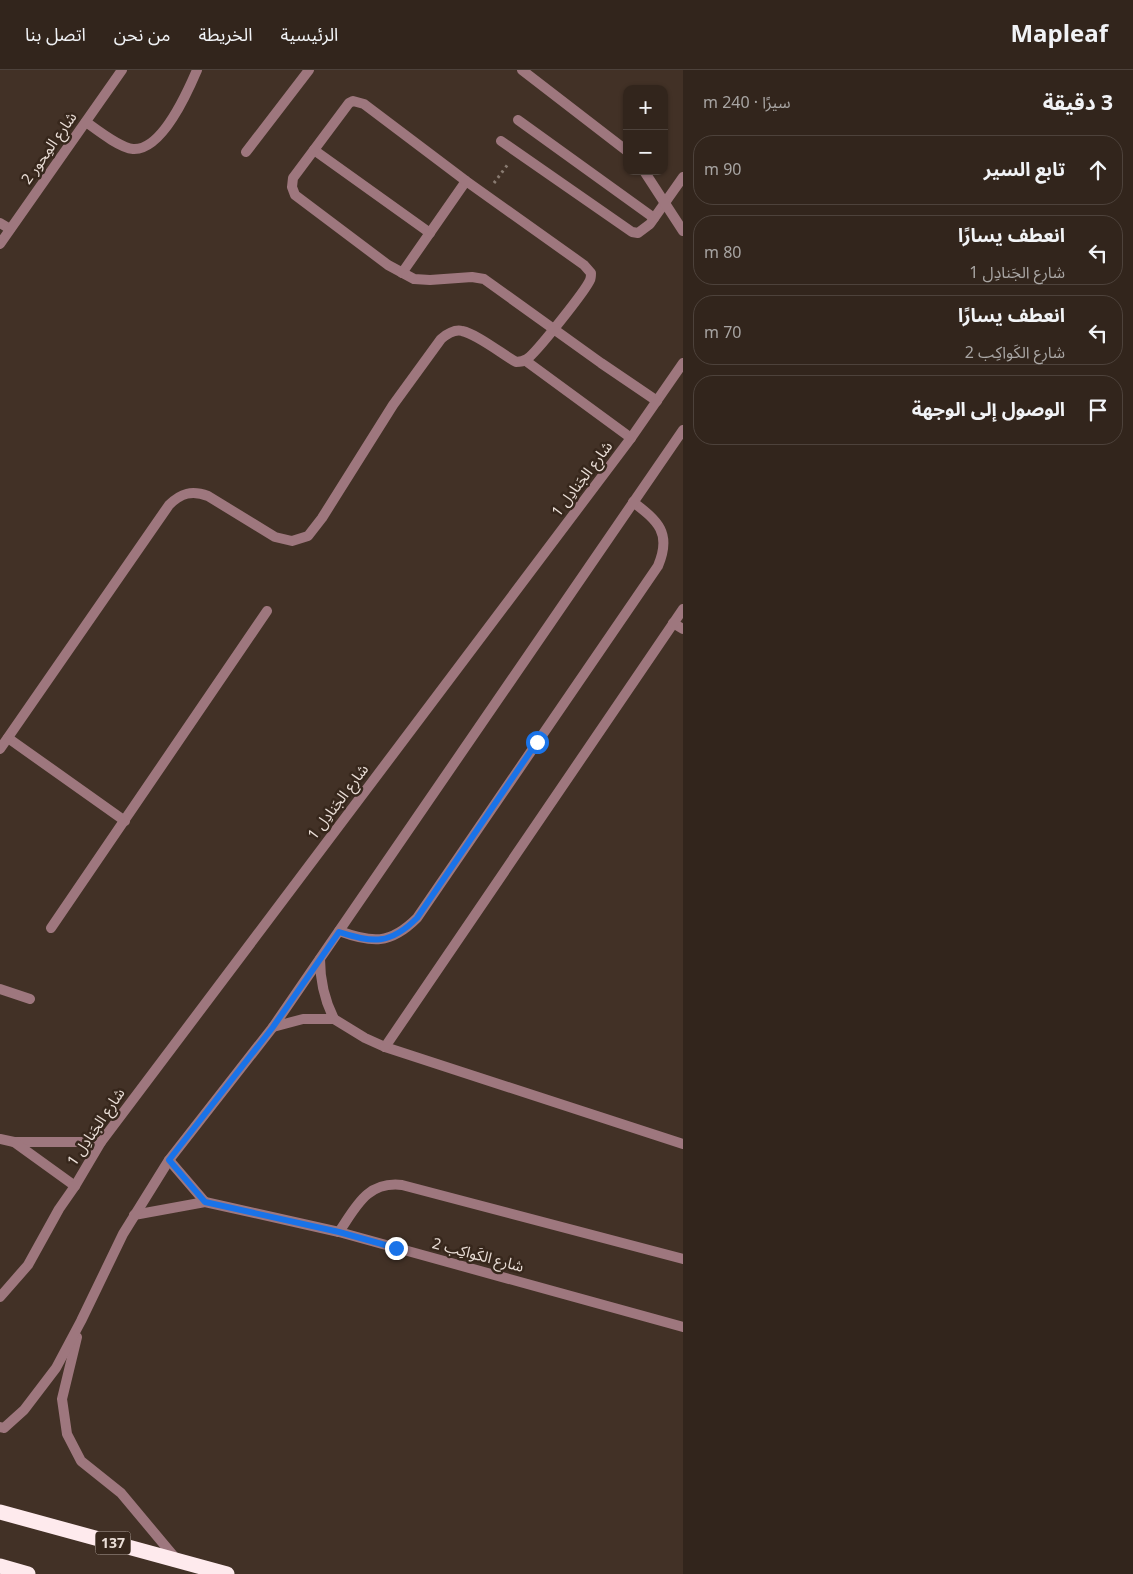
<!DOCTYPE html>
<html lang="ar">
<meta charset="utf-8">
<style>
body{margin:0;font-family:Georgia,"Noto Sans Arabic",serif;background:#3a2d25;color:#f1f3f6;direction:rtl}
.controls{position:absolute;right:15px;top:15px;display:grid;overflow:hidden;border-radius:10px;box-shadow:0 1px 4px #0004}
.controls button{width:45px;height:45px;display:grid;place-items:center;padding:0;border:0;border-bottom:1px solid #4d423b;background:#32251c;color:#f1f3f6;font:25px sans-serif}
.stop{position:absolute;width:15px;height:15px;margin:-11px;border:4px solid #1a73e8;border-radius:50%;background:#fff}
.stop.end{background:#1a73e8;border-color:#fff;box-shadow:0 1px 5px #0008}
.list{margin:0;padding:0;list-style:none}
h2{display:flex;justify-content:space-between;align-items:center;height:65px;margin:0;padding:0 20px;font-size:21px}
h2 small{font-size:16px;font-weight:400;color:#a8a5a3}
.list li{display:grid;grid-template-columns:32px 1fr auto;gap:15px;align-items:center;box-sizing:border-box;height:70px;margin:0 10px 10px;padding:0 10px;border:1px solid #4d423b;border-radius:20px}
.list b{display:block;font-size:19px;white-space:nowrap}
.list p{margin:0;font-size:16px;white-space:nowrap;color:#a8a5a3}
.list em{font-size:16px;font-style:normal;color:#a8a5a3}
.icon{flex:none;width:28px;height:28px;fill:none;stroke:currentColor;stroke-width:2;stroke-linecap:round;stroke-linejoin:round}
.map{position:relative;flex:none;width:683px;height:1504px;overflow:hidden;direction:ltr}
header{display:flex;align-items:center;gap:30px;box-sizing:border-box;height:70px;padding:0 25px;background:#32251c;border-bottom:1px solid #4d423b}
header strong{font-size:24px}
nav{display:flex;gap:28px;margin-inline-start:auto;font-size:18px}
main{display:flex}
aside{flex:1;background:#32251c}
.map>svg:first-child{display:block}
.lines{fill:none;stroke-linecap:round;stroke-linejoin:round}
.path{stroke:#897b71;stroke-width:3;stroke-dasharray:2.5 4;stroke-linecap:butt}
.lane{stroke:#9e777e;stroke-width:10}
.street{stroke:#9e777e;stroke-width:10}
.highway{stroke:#feeaed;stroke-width:15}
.route{stroke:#1a73e8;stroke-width:6}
.labels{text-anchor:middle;stroke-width:5;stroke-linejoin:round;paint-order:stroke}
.shield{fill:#37271c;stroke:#b4a79f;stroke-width:1}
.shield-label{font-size:14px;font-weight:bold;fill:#eaded7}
.street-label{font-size:15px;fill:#eaded7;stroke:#37271c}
</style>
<header>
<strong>Mapleaf</strong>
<nav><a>الرئيسية</a><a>الخريطة</a><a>من نحن</a><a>اتصل بنا</a></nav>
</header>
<main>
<aside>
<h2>3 دقيقة<small>سيرًا · 240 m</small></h2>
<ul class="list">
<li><svg class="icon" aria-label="ahead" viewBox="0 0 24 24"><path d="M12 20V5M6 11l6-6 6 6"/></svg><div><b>تابع السير</b></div><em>90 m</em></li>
<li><svg class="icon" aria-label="left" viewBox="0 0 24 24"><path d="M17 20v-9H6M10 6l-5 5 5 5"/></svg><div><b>انعطف يسارًا</b><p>شارع الجَنادِل 1</p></div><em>80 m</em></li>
<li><svg class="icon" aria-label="left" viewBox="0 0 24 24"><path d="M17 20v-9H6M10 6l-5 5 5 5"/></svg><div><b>انعطف يسارًا</b><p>شارع الكَواكِب 2</p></div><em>70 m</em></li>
<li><svg class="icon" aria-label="arrive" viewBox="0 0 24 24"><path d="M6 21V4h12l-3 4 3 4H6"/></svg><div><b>الوصول إلى الوجهة</b></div></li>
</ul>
</aside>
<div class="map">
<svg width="683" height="1504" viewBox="0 0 683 1504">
<rect width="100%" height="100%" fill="#423126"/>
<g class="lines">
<polyline class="path" points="494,113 508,94"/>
<g class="lane">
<polyline points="522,0 627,81"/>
<polyline points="518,50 654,148"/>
<path d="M 86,52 C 97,60 120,78 133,79 C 162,81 188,21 197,0"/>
<polyline points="501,71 632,162 638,163 650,154 683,107"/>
<polyline points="314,80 430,163"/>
<polyline points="246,82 309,0"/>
<polyline points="644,101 683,161"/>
<polyline points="0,153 10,159"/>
<polyline points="402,203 466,111"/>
<polyline points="526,291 631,368"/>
<polyline points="673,553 683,559"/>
<polyline points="8,668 125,751"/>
<path d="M 0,679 L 169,435 C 181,423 192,420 208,426 L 275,467 L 292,471 L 308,466 L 322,448 L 393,335 L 441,269 C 447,264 454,259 462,261 C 477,264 502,284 516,292 C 520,292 524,291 527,289 C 536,283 586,220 590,210 C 591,208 591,205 591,203 L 584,195 L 466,111 L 364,34 L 353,31 L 349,33 L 293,108 L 292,117 L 295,125 L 388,195 L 414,209 L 430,210 L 472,207 L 484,209 L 601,293 L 657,331"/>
<polyline points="51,858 267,541"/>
<path d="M 339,861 C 372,873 390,875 417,848 L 658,496 C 672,463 658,451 633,432"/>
<path d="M 320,889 C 320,911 324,929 334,949"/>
<polyline points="0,919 30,929"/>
<polyline points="273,957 303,949 334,949 365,968 385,977 683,1074"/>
<polyline points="385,977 683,539"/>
<path d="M 339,1162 C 356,1137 367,1111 402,1115 L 683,1189"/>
</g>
<g class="street">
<polyline points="0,174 122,0"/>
<polyline points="0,1069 14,1072 101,1072"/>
<polyline points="14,1072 75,1116"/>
<polyline points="169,1090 205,1132"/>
<polyline points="134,1145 205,1132 339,1162 683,1257"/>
<polyline points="0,1227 28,1195 59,1139 75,1116 101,1072 631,368 683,293"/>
<polyline points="77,1267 62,1329 67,1364 81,1391 121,1423 177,1490"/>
<polyline points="0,1357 4,1358 24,1340 56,1298 81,1251 123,1164 169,1090 273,957 683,360"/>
</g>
<g class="highway">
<polyline points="0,1442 227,1504"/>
<polyline points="0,1496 28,1504"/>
</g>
</g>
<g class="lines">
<path class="route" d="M 396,1178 L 339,1162 L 205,1132 L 169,1090 L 273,957 L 339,862 C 373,873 390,875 417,848 L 537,672"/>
</g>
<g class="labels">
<rect class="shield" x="95.5" y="1461.5" width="35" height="23" rx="4"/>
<g class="shield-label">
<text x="113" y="1478">137</text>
</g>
<g class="street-label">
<text transform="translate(49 78) rotate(-55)" y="5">شارع المِحور 2</text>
<text transform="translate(582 409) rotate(-53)" y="5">شارع الجَنادِل 1</text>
<text transform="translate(338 732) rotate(-53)" y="5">شارع الجَنادِل 1</text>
<text transform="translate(96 1057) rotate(-56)" y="5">شارع الجَنادِل 1</text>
<text transform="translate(478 1185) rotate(15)" y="5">شارع الكَواكِب 2</text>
</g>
</g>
</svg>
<div class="controls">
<button>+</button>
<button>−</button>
</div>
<div class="stop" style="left:537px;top:672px"></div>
<div class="stop end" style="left:396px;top:1178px"></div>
</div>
</main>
